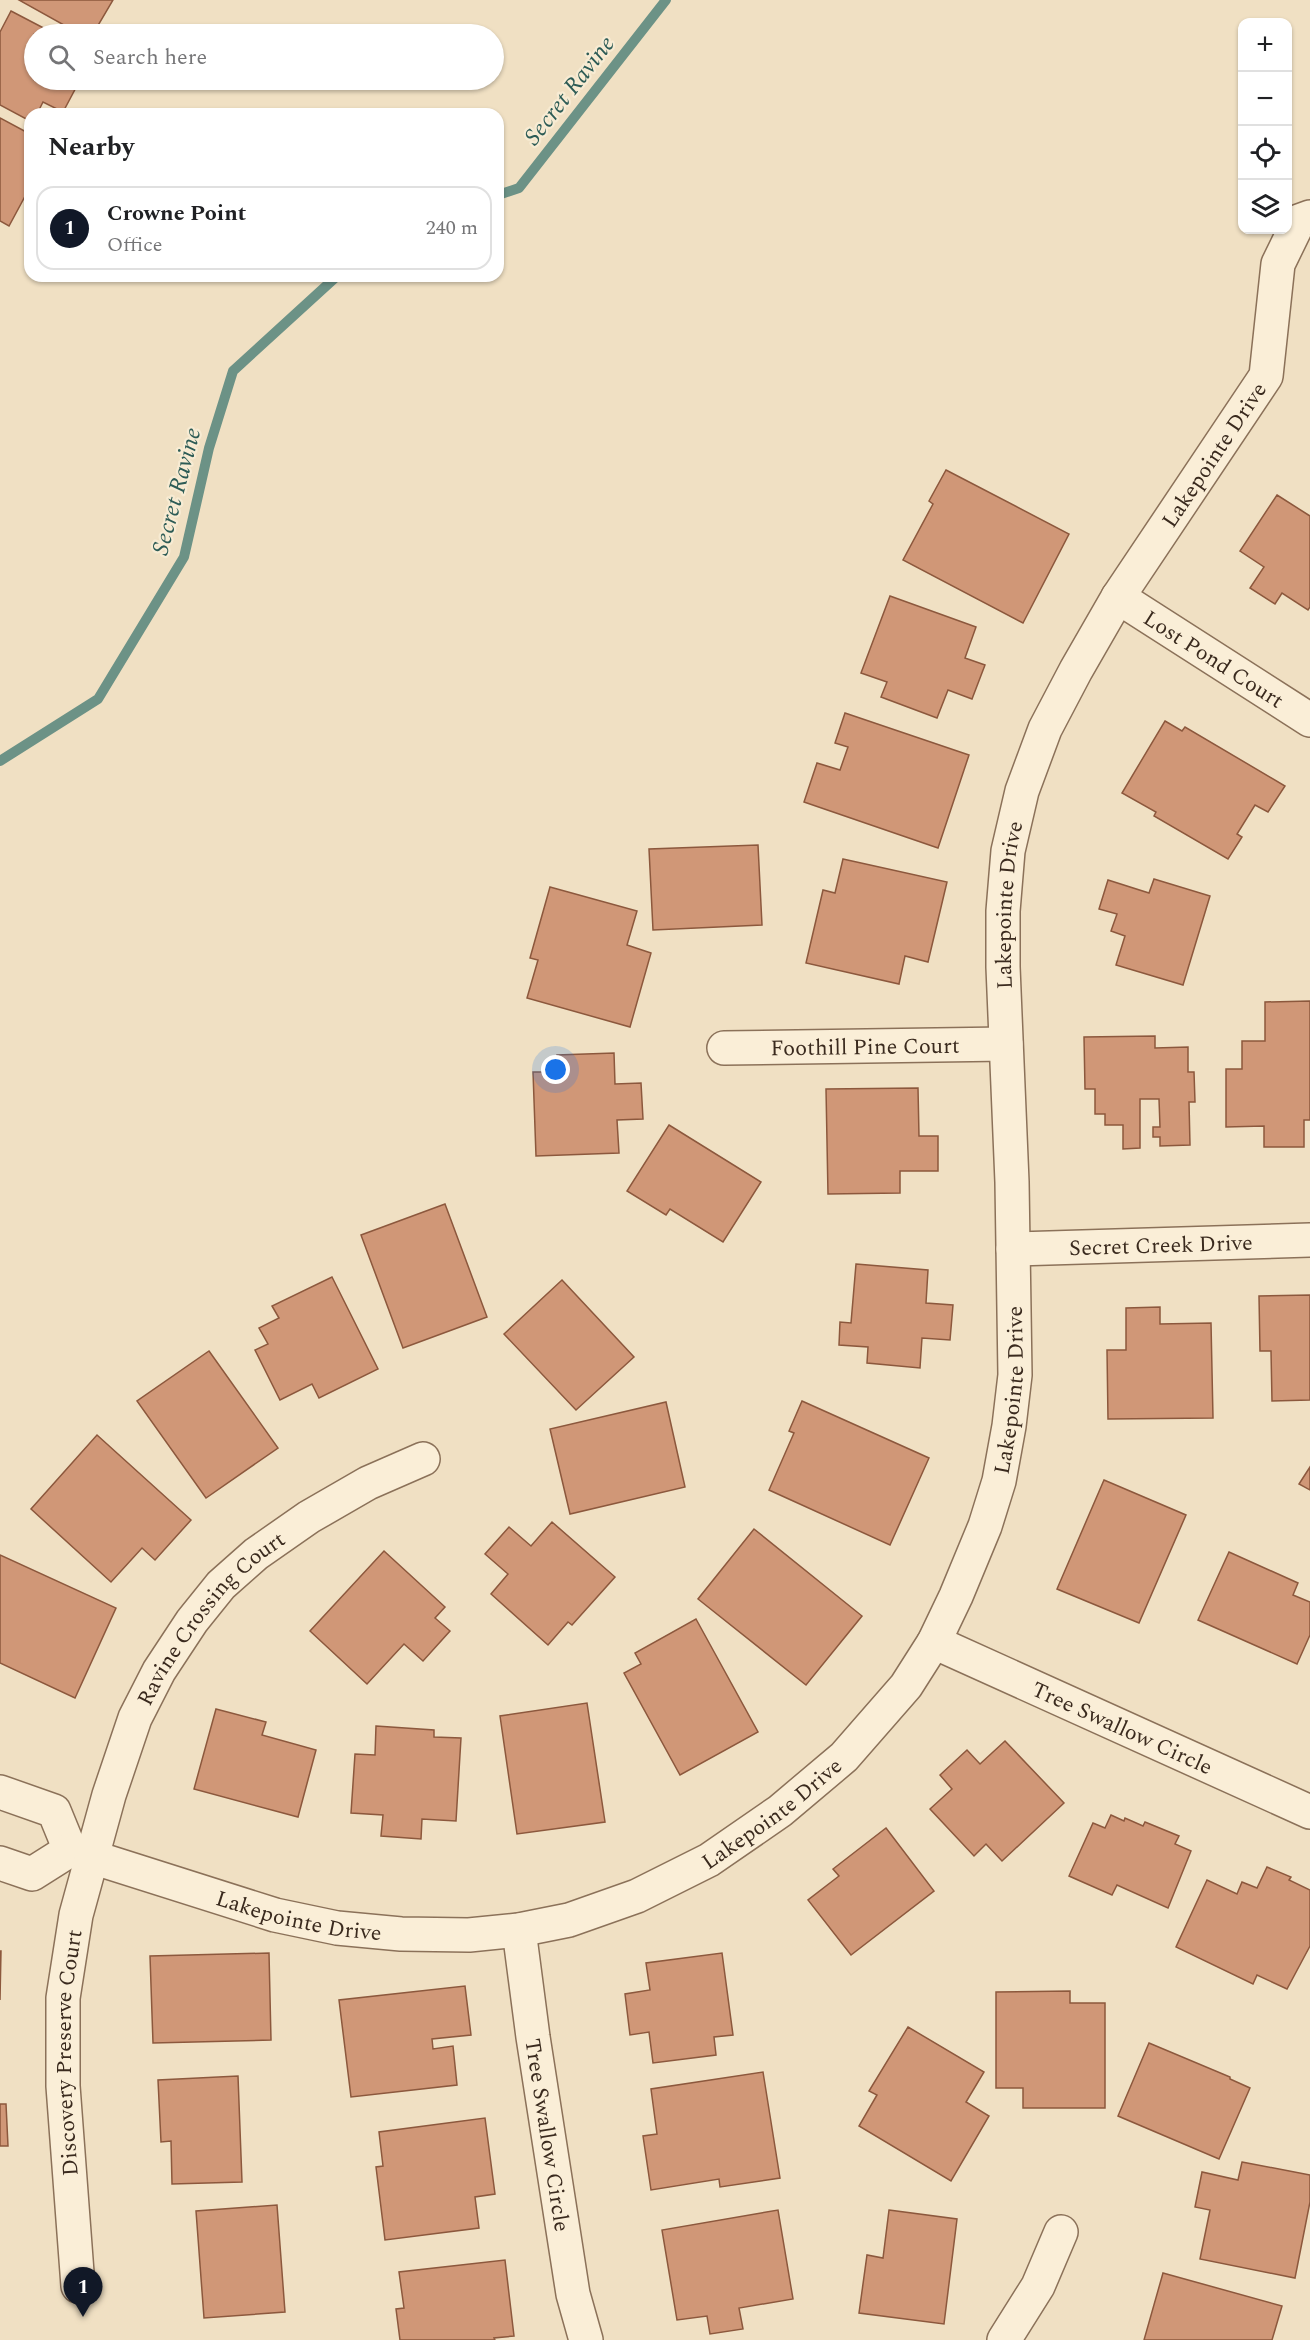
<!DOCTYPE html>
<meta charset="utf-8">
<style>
body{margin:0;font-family:Spectral,serif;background:#f6f6f6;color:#202124}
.controls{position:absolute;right:18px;top:18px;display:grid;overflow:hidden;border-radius:12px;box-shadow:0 2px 4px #0004}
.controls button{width:54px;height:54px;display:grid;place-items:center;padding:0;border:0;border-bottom:2px solid #e0e0e0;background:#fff;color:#202124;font:30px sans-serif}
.you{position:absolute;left:556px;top:1070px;width:21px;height:21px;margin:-15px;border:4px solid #fff;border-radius:50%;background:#1a73e8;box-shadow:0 0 0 9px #1a73e833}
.badge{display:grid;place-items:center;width:39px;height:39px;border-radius:50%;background:#111827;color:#fff;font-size:20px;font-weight:700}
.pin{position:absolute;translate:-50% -50px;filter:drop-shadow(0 2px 3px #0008)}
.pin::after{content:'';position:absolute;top:32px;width:21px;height:18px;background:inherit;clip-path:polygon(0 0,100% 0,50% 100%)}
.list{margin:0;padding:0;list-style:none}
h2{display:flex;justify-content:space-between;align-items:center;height:78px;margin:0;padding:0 24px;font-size:26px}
h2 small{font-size:20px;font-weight:400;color:#757577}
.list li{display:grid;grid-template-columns:39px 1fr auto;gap:18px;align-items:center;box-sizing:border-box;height:84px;margin:0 12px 12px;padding:0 12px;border:2px solid #e0e0e0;border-radius:18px}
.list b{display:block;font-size:22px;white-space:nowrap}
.list p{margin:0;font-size:20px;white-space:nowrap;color:#757577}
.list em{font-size:20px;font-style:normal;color:#757577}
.icon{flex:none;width:33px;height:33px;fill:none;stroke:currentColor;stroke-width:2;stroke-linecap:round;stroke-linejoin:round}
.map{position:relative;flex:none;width:1310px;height:2340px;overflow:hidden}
.search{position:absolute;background:#fff;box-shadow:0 2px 4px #0004;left:24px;top:24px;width:480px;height:66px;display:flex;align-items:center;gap:15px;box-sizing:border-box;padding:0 21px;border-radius:33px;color:#757577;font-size:22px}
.panel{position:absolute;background:#fff;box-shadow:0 2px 4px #0004;left:24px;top:108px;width:480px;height:174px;border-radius:18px}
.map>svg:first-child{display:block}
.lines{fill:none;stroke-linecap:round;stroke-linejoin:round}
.stream{stroke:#6c9286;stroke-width:10}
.building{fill:#d09777;stroke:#8c583d;stroke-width:1.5}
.minor-casing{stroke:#8b7159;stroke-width:36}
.minor{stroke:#faeed7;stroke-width:33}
.labels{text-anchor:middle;stroke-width:4.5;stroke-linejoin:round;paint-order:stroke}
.street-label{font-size:22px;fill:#3a2a1e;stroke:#f7ebd3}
.water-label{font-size:24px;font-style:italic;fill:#2c5b55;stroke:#f7ebd3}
</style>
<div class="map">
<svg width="1310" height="2340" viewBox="0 0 1310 2340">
<rect width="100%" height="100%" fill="#f0e0c3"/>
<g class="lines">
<g class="stream">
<polyline points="498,195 519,188 666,0"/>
<polyline points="0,761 98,699 184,557 209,448 233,371 337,276"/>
</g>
</g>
<g class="building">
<polygon points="19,0 113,0 93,34 80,34"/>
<polygon points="11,11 55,34 34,34 34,80 80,80 63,112 43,102 37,114 30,114 30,121 0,105 0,32"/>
<polygon points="0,118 30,134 30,187 9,226 0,221"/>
<polygon points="946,470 1069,534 1023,623 903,560 933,504 929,501"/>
<polygon points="1277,495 1310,516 1310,607 1308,610 1282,593 1275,604 1250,588 1264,567 1240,551"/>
<polygon points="890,596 976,627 965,658 985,665 972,699 948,690 937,718 881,697 887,682 861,673"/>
<polygon points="845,713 969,755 938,848 804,802 817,763 840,770 848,747 835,743"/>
<polygon points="1165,721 1182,731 1185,727 1285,786 1268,812 1255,805 1237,834 1242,837 1228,859 1154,816 1156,812 1122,793"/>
<polygon points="758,845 762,925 653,930 649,849"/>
<polygon points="843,859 947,882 928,962 905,956 899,984 806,963 823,890 835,893"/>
<polygon points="1154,879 1210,896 1183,985 1116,965 1125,936 1111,931 1117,914 1099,909 1108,880 1149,893"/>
<polygon points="550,887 637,911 627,945 651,953 630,1027 527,998 538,960 530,958"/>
<polygon points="1310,1001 1310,1120 1304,1120 1304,1147 1264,1147 1264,1126 1226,1127 1226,1069 1242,1069 1242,1041 1265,1041 1265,1002"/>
<polygon points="1155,1036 1155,1048 1188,1047 1188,1072 1194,1072 1195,1102 1189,1102 1190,1145 1160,1146 1160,1137 1153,1137 1153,1127 1160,1127 1159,1099 1140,1099 1140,1148 1123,1149 1123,1125 1105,1125 1105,1114 1095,1114 1095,1089 1085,1089 1084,1037"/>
<polygon points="614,1053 615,1084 641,1083 643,1119 617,1120 619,1153 536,1156 533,1072 558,1072 557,1055"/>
<polygon points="918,1088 919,1136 938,1136 938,1171 900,1171 900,1193 828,1194 826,1089"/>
<polygon points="669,1125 761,1182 723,1242 670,1209 666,1215 627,1191"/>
<polygon points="445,1204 487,1317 403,1348 361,1235"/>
<polygon points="856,1264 928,1270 926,1303 953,1305 950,1340 922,1338 920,1368 867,1363 868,1347 839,1345 840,1322 851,1323"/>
<polygon points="332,1277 378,1369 319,1398 312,1384 280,1400 255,1350 268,1344 259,1328 279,1318 272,1306"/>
<polygon points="562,1280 634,1357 576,1410 504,1334"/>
<polygon points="1310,1295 1310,1400 1272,1401 1271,1351 1260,1351 1259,1296"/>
<polygon points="1160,1307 1160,1324 1211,1323 1213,1418 1108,1419 1107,1350 1126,1350 1126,1308"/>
<polygon points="209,1351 278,1448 206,1498 137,1401"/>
<polygon points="802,1401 929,1458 890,1545 769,1490 794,1433 789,1431"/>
<polygon points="666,1402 685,1487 570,1514 550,1429"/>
<polygon points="97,1435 191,1520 155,1560 142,1548 111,1582 31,1509"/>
<polygon points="1310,1467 1310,1490 1299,1484"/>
<polygon points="1104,1480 1186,1515 1139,1623 1057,1589"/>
<polygon points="552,1522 615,1577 572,1625 568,1622 548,1645 491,1594 508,1574 485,1554 509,1527 531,1546"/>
<polygon points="754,1529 862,1616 806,1685 698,1599"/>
<polygon points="384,1551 445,1607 435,1618 450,1631 423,1661 404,1644 367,1684 310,1631"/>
<polygon points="1229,1552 1298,1583 1293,1595 1310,1602 1310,1635 1297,1664 1198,1620"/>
<polygon points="0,1555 116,1608 75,1698 0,1663"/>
<polygon points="696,1619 758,1732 680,1775 624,1673 641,1664 635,1653"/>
<polygon points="587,1703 605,1822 517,1834 500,1716"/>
<polygon points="216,1709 266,1722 262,1735 316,1750 298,1817 194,1789"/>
<polygon points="376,1726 434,1730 434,1737 461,1738 456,1821 422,1819 421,1839 381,1836 383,1815 351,1813 355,1754 375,1755"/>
<polygon points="1005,1741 1064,1803 1002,1861 986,1844 974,1856 930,1809 952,1789 940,1775 967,1750 980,1764"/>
<polygon points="1111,1815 1124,1821 1125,1818 1143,1826 1145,1822 1179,1836 1175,1844 1191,1851 1168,1908 1117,1885 1112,1895 1069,1876 1093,1823 1105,1828"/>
<polygon points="886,1828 934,1891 851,1955 808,1900 839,1876 833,1869"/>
<polygon points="1267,1867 1291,1877 1289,1880 1310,1890 1310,1946 1287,1989 1257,1975 1253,1984 1176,1947 1207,1880 1237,1894 1242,1882 1257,1888"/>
<polygon points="0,1951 1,1951 0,2000"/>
<polygon points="269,1953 271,2040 153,2043 150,1956"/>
<polygon points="722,1953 733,2035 714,2037 716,2055 653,2063 649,2032 630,2035 625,1994 650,1990 646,1963"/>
<polygon points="465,1986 471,2035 432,2039 433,2049 453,2046 457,2085 351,2097 339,2000"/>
<polygon points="1070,1991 1070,2003 1105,2003 1105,2108 1023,2108 1023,2088 996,2088 996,1992"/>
<polygon points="908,2027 984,2072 966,2102 989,2116 951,2181 859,2126 877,2095 869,2091"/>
<polygon points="1149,2043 1230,2077 1230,2079 1250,2088 1219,2159 1118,2116"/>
<polygon points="763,2072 780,2178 720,2187 719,2179 651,2190 643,2136 657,2134 651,2089"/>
<polygon points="238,2076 242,2182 172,2184 171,2141 161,2142 158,2080"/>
<polygon points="0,2104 6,2104 8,2146 0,2146"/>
<polygon points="485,2118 495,2194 475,2197 479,2228 385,2240 376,2167 383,2166 379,2132"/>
<polygon points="1242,2162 1310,2175 1310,2202 1295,2278 1200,2259 1210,2210 1195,2207 1202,2172 1238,2180"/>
<polygon points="277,2205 285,2312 204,2318 196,2211"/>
<polygon points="778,2210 793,2299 739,2308 743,2329 710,2334 707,2316 677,2320 662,2230"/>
<polygon points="889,2210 957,2219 944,2324 859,2313 867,2255 883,2258"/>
<polygon points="505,2260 514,2336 494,2338 495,2340 400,2340 396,2309 404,2308 399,2272"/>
<polygon points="1163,2273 1282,2306 1272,2340 1144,2340"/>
</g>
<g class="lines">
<g class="minor-casing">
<g id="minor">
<path id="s1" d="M 1118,597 L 1310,720"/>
<path id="s2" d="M 724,1048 L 1006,1044"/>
<path id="s3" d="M 1013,1249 L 1310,1240"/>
<path id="s4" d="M 934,1642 L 1310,1812"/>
<path id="s5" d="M 0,1792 L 54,1811 L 70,1850 L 275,1915 L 337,1928 L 401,1934 L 469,1935 L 519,1930 L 569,1920 L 637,1896 L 709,1860 L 780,1811 L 844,1757 L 906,1686 L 934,1642 L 956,1596 L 985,1526 L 999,1481 L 1009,1426 L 1015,1375 L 1012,1182 L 1003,967 L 1003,911 L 1008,851 L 1022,791 L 1045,729 L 1076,670 L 1118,597 L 1266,376 L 1278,264 L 1299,221 L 1310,217"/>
<polyline points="0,1863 32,1874 70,1850"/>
<path id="s6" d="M 519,1930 L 533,2037 L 573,2294 L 586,2340"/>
<path id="s7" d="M 78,2286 L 63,2086 L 63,1998 L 76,1915 L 109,1795 L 135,1718 L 159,1671 L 192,1621 L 221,1585 L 256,1554 L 309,1517 L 368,1483 L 423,1459"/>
<polyline points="1004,2340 1038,2286 1061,2232"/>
</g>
</g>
<use href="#minor" class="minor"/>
</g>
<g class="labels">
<g class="street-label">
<text dy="8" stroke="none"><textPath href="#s5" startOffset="2336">Lakepointe Drive</textPath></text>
<text dy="8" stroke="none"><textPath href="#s1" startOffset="114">Lost Pond Court</textPath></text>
<text dy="8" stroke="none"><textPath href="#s5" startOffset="1832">Lakepointe Drive</textPath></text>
<text dy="8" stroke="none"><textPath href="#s2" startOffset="141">Foothill Pine Court</textPath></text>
<text dy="8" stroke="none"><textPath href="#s3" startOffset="148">Secret Creek Drive</textPath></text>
<text dy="8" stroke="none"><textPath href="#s5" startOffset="1346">Lakepointe Drive</textPath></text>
<text dy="8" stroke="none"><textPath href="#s7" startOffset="705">Ravine Crossing Court</textPath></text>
<text dy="8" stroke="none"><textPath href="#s4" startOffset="207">Tree Swallow Circle</textPath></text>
<text dy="8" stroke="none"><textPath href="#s5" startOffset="842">Lakepointe Drive</textPath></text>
<text dy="8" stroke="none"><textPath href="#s5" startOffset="338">Lakepointe Drive</textPath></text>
<text dy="8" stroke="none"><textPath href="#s7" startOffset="234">Discovery Preserve Court</textPath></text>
<text dy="8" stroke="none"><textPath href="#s6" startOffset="207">Tree Swallow Circle</textPath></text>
</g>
<g class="water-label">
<text transform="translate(569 90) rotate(-52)" y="8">Secret Ravine</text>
<text transform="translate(176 491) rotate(-75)" y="8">Secret Ravine</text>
</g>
</g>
</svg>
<div class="controls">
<button>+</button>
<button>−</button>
<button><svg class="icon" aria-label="locate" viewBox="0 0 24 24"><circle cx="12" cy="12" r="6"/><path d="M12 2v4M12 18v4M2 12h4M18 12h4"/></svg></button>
<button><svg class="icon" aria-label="layers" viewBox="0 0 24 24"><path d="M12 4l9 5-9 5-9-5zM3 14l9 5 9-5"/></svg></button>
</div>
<div class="you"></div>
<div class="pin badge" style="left:83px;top:2317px">1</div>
<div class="search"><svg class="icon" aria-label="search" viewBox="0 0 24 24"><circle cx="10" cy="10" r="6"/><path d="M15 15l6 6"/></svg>Search here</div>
<section class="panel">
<h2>Nearby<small></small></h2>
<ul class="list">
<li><span class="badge">1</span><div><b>Crowne Point</b><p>Office</p></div><em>240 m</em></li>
</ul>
</section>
</div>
